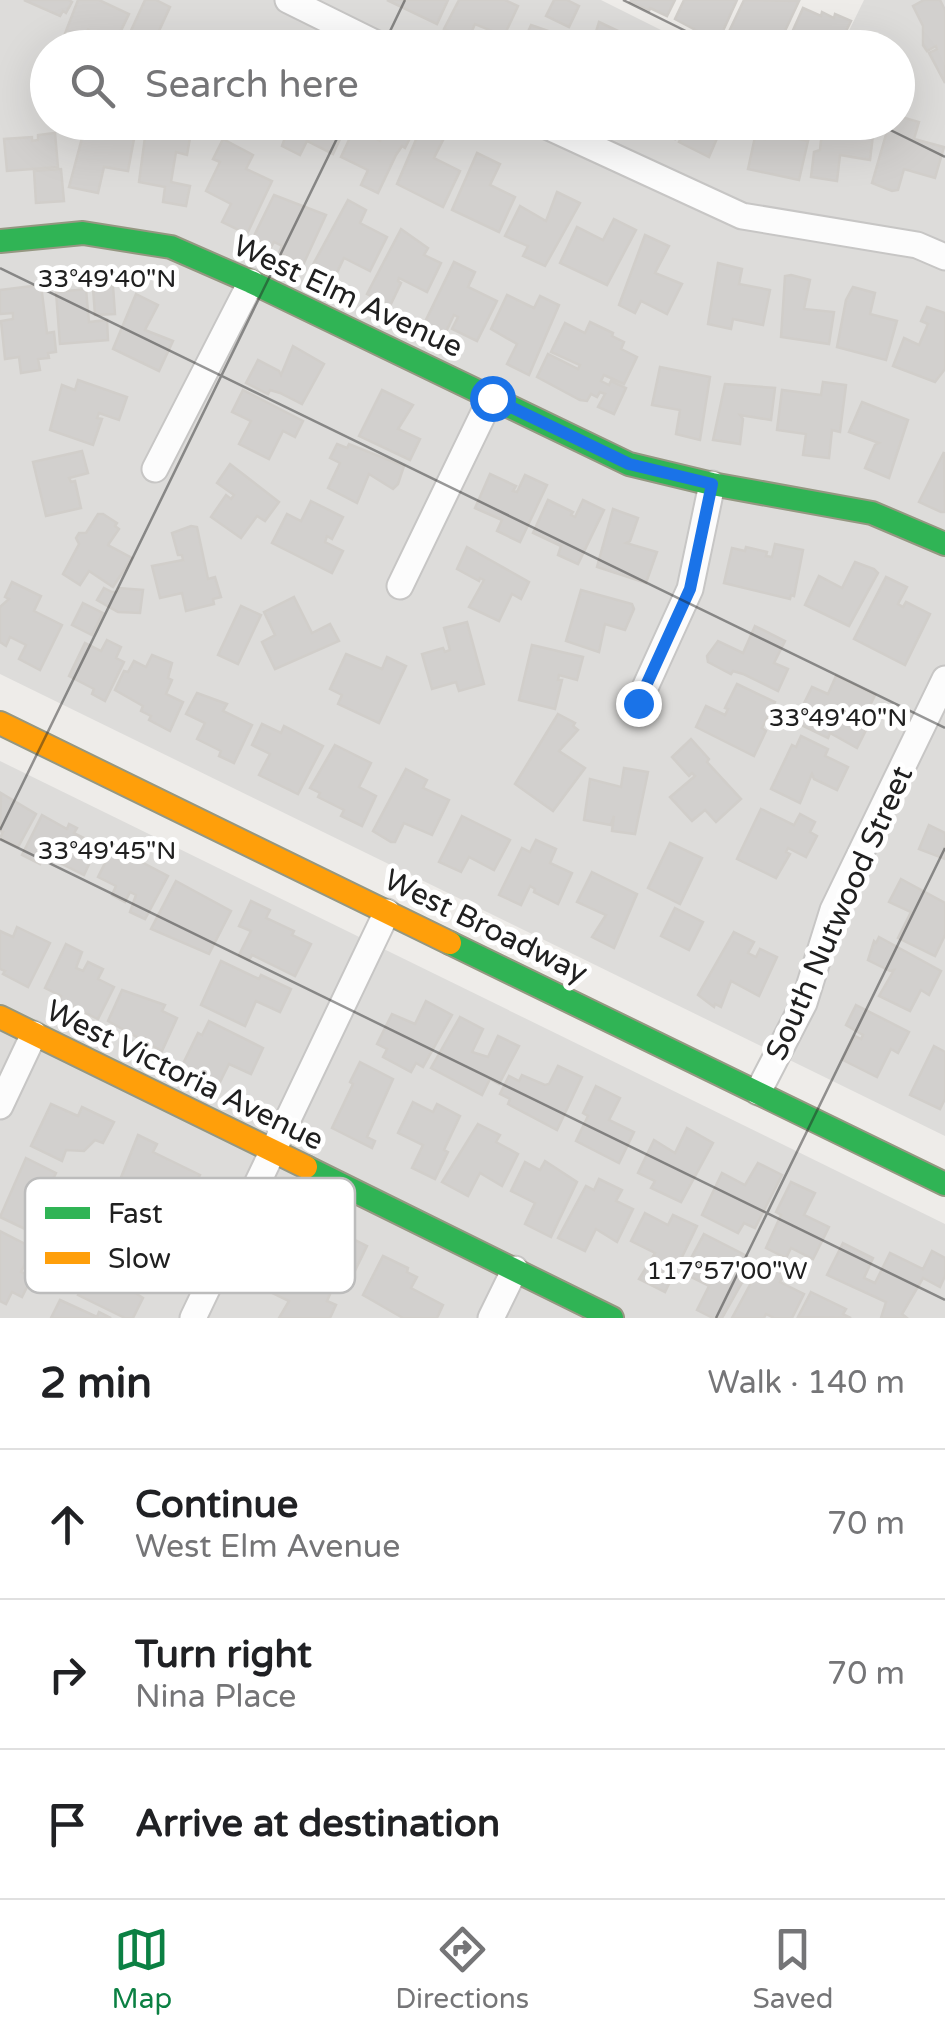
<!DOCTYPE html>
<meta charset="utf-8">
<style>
body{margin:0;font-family:"Varela Round",sans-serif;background:#f6f6f6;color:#202124}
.stop{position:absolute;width:30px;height:30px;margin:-22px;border:8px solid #1a73e8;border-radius:50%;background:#fff}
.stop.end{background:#1a73e8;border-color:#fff;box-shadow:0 2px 10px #0008}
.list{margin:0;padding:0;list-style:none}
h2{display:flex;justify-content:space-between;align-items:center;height:130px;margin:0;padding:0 40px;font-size:42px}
h2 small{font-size:32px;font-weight:400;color:#757577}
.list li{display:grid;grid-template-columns:65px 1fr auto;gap:30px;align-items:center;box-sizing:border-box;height:150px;padding:0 40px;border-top:2px solid #e0e0e0}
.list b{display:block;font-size:38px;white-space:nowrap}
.list p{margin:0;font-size:32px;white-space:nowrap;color:#757577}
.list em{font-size:32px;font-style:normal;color:#757577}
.icon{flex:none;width:55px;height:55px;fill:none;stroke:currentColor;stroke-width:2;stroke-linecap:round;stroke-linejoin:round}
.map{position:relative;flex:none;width:945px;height:1318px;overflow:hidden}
.search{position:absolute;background:#fff;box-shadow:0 10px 40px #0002;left:30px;right:30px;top:30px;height:110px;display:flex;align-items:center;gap:25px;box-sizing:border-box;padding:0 35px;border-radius:55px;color:#757577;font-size:38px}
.sheet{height:580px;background:#fff}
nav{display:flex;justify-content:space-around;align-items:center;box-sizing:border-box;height:140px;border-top:2px solid #e0e0e0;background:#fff;font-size:28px;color:#757577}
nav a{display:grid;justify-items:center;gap:5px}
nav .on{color:#0b8043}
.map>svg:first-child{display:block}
.residential{fill:#dddcda}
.building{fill:#d2d0ce;stroke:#d1ceca;stroke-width:2.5}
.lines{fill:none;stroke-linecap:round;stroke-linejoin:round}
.street-casing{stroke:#c7c6c5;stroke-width:29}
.fast-casing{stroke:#959781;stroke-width:26}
.slow-casing{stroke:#959781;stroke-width:26}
.street{stroke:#fcfcfc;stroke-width:25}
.fast{stroke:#30b455;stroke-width:22}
.slow{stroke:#ff9f0a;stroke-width:22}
.route{stroke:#1a73e8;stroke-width:12}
.ticks{fill:none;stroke:#202020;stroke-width:2.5;stroke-opacity:0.45}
.labels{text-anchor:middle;stroke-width:10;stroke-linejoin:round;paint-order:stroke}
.street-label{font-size:30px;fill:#202020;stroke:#fff}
.key{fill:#fff;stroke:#bcbcbc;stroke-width:2.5}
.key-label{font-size:28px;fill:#202020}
.ticks-label{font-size:25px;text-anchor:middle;fill:#202020;stroke:#fff;stroke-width:10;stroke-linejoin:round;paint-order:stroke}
</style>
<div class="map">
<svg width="945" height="1318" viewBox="0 0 945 1318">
<rect width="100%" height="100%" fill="#eeece9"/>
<g class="residential">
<polygon points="0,0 601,0 695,47 48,48 48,122 898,122 898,48 841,47 864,0 945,0 945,1136 0,674"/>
<polygon points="0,761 945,1224 945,1318 0,1318"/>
</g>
<g class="building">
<polygon points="24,0 69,0 72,2 66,13 63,11 60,16"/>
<polygon points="78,0 99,0 129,14 115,43 88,30 81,44 64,36"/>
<polygon points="145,0 156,0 170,7 159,31 183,42 180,48 123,48"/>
<polygon points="387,0 448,0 437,24"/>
<polygon points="459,0 505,0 518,6 504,36 475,24 468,40 444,29"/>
<polygon points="554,0 567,0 579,6 569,27 546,16"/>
<polygon points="632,0 675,0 667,16 650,8 649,11 630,2"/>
<polygon points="684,0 737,0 718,42 675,19"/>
<polygon points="744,0 799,1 777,48 746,48 726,38"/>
<polygon points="924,0 940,0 945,10 945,83 929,53 937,49 936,46 927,51 923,45 923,26 913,6"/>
<polygon points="803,8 821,16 822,12 834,18 835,14 851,21 838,48 785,48"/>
<polygon points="599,22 618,31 612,48 591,48"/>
<polygon points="531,25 548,31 579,46 521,48"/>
<polygon points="898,116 919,122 914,139 944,147 935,178 904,169 898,190 892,191 872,183 887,131 892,122 898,122"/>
<polygon points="106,122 137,123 128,171 104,167 98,193 69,187 86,123 102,126 100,135 103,135"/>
<polygon points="147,122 162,125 160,132 190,138 187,155 176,152 171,182 190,186 186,206 163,202 165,187 139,182"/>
<polygon points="291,122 348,122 333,154 307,141 300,155 282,146"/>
<polygon points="388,122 416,126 405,148 402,146 396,155 378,193 361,185 368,170 341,157 355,127 380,141"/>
<polygon points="653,122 683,122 675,139 651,128"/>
<polygon points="689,122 724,122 709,157 679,142"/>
<polygon points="823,122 874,127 870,160 840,155 837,181 811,177 814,152 820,150"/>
<polygon points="421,128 444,138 434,158 460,171 443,207 397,184"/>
<polygon points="767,132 808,141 799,180 748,169 755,137 765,139"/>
<polygon points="55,133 58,167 7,171 4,139 32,137 32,141 38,140 38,135"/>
<polygon points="223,139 253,155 246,169 272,181 247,234 222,222 231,204 206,191 220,162 213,159"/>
<polygon points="477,153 500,164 490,185 515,197 499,232 452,210"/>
<polygon points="61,169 64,201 36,203 34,171"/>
<polygon points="557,192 580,203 545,266 523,256 528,246 505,236 520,206 546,221"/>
<polygon points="274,195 326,215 303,265 279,253 282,246 274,242 271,247 253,238"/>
<polygon points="348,200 366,210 360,223 387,237 370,271 344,258 333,281 310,270"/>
<polygon points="614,219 636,230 607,285 560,263 577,227 603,240"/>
<polygon points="401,229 428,248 424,255 441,263 427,292 399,278 398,281 401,283 390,306 367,294"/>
<polygon points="645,235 669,246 655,273 682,284 667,314 641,301 635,313 619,305"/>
<polygon points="454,262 475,272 468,287 497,301 477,341 452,329 458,317 454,315 445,334 424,324"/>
<polygon points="718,263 742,269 739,284 770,290 763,325 733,319 731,329 708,324"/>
<polygon points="791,275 810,280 804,309 834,312 829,344 781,337 785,276"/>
<polygon points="41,285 47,333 54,332 56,352 48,353 49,358 38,359 40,370 21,373 19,357 5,359 1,321 13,319 13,313 0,314 0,290"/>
<polygon points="113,286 115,314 95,315 93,288"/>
<polygon points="853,287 875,293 870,314 897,321 886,360 837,347 846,300"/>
<polygon points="86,289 89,322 107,320 108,340 60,344 56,292"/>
<polygon points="136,294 158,305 145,330 173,341 159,371 113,349"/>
<polygon points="507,295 534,308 540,296 559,305 529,375 507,364 517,344 491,329"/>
<polygon points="927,307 945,313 945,369 935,382 893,366 904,338 919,345 928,324 921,321"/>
<polygon points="590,322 613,333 612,336 624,342 621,349 637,357 624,384 604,375 601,381 609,385 611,381 626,388 614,414 598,407 605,394 600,392 597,397 591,394 587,401 580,400 537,377 548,354 578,369 580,365 551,352 565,323 585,333"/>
<polygon points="293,346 324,364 302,404 280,393 270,390 268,394 246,383 258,360 279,371 281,375"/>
<polygon points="660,367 710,377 700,440 676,434 680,410 652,405"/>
<polygon points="78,380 127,397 119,420 99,413 97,418 102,419 93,445 50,430 62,385 75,390"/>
<polygon points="823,382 846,385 840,432 832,430 829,458 803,455 806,434 777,430 782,390 821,395"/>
<polygon points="725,384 775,388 771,420 740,415 743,419 740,444 713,440"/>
<polygon points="243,390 303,421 295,437 283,431 269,459 239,444 251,421 232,412"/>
<polygon points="382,390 413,405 398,429 420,439 410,460 359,436"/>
<polygon points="862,402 908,420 889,478 865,468 875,445 879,443 849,432"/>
<polygon points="337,444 347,448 349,444 404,466 398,484 393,489 369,474 357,503 328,488 340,463 330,458"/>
<polygon points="82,451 88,473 69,478 71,482 75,481 81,508 46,516 33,462"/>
<polygon points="944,452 945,512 941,512 919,502"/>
<polygon points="230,464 279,502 265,521 257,516 241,538 211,517 226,495 231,499 234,495 217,483"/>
<polygon points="490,474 516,486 513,491 517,492 525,475 547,485 520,542 497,531 502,520 475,508"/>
<polygon points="548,500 573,512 571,515 575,517 583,500 604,510 578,564 558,555 561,546 533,533"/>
<polygon points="311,501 343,517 332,539 327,536 325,542 343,551 332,573 272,543 287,514 301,521"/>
<polygon points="613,509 638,518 630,541 626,543 657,552 646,583 597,567"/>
<polygon points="98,514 103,514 117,523 115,526 119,529 108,545 132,558 113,587 89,571 80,585 63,574 79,544 76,538 79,533 86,533"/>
<polygon points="191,526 197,527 208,579 215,577 221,597 213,599 214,604 186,611 182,593 160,598 152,566 183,560 182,555 178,555 172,533"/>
<polygon points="775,544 803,550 794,596 791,595 790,599 724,583 732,548 745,551 746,547 767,552 766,556 772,557"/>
<polygon points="467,547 529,582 521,599 512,594 499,621 469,607 484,580 480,578 479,581 457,569"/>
<polygon points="855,562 874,569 878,573 849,626 805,605 819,576 842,588"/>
<polygon points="886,577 907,587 898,604 903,607 906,602 930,614 905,665 854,639"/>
<polygon points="12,582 41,596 34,611 62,625 40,670 19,659 26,645 10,637 6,646 0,642 0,607 9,599 5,597"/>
<polygon points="104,588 112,592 118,592 119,588 143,590 140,613 118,612 97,600"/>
<polygon points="581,590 632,604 634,609 625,630 605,624 599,652 566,641"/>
<polygon points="294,597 312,633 330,624 339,641 275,669 262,642 275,635 264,612"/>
<polygon points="83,603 103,613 92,635 72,625"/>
<polygon points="241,606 261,615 238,664 218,655"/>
<polygon points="467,622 484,684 459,691 456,682 432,689 422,654 443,648 445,652 450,650 444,628"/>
<polygon points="755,626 785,641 774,663 788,669 778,691 743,674 733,671 731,674 708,662 707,656 718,641 743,653"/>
<polygon points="107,640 121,647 116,658 124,662 105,701 92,694 94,689 69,676 85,643 101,651"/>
<polygon points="532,645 583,657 577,680 559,675 558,680 562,680 555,709 519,700"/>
<polygon points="346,654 382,669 387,657 406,666 379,723 338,704 342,695 330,689"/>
<polygon points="152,655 172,663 168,678 172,680 166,694 183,702 170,731 149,720 151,716 141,711 143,706 115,690 124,671 128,672 134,661 146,667"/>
<polygon points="836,676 875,695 864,718 852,712 850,717 868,726 857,748 830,733 828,738 795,722 812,687 828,694"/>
<polygon points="737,684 775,702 762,728 766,731 754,756 696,727 706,706 725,715 728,709 725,708"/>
<polygon points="197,693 227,704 223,711 252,725 234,763 219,756 221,751 197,739 205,723 186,714"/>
<polygon points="558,714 575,723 573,726 578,730 559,751 585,768 553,811 515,784"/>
<polygon points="262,724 281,733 284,726 323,746 298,794 259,775 270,754 252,745"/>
<polygon points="801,736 828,749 825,756 848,767 837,790 814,779 812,774 800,803 771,789 792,745 796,747"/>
<polygon points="691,739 709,759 707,762 741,799 716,822 705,810 692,821 670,797 695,776 692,773 689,776 672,757"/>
<polygon points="335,745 371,763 359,787 376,796 362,826 341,816 344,810 318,797 320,793 310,788"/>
<polygon points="624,768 648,772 635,834 612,831 614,816 611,825 584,820 590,779 621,787"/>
<polygon points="406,769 427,780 423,788 449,800 432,835 404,823 395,842 391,842 373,831"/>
<polygon points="1,793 36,814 18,847 0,838 3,832 0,831"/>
<polygon points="761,809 794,825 800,814 815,822 810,832 817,836 806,857 788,848 786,852 790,854 776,878 737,859"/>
<polygon points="42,815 67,829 69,824 77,828 74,833 98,845 84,875 44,855 40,864 22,855"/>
<polygon points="462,816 510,840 494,870 469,857 461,872 439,862"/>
<polygon points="929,825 945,833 945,859 919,849"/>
<polygon points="536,840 556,849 550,863 572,873 558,904 534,892 535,889 530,886 521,905 499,895 522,848 530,852"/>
<polygon points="670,843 702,858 680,904 648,888"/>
<polygon points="113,847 168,876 145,919 130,912 136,895 130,892 125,902 112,895 116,886 98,877"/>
<polygon points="592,872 637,894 614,948 592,937 606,915 577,902"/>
<polygon points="901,879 945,903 945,935 935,956 898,938 911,912 889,902"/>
<polygon points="176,881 231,911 209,954 151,929"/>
<polygon points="251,901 270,910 266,918 294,931 292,935 311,944 295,976 252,955 249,960 239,955 251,931 239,926"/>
<polygon points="675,908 703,922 689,950 661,936"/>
<polygon points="17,927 50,943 28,987 3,974 5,971 0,969 0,931 13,937"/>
<polygon points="734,932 754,942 748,953 756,957 760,949 777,957 759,996 731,981 721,1007 715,1004 714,1007 698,995"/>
<polygon points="879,937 941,971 929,995 921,990 910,1011 879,996 894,970 890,971 868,960 874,941 876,943"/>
<polygon points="66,944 82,952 76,968 83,971 88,962 103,969 98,979 114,987 98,1019 59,1000 61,996 45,988"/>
<polygon points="221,961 259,979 261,975 291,989 280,1012 256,1001 245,1026 201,1005"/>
<polygon points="122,990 165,1005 162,1011 177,1018 162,1051 108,1021"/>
<polygon points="426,1001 452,1015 423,1067 416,1063 411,1072 383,1057 387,1049 377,1044 392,1014 415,1024"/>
<polygon points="856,1005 909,1032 898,1053 891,1049 877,1077 843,1060 855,1036 861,1039 863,1035 846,1025"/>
<polygon points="460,1017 483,1029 472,1052 488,1057 498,1036 519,1046 499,1084 490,1079 482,1095 431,1068"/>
<polygon points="209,1021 263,1048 251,1074 229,1064 218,1086 181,1068 198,1033 202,1035"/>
<polygon points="934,1046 945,1052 945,1099 940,1109 910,1095"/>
<polygon points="360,1062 393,1079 367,1137 375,1141 372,1148 332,1128 353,1084 350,1082"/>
<polygon points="558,1066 582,1077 557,1130 508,1104 510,1099 500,1094 509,1076 519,1081 522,1075 545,1085 549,1084"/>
<polygon points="596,1086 620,1098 609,1120 634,1132 619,1163 576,1141 588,1116 583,1113"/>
<polygon points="413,1102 433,1112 437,1104 460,1116 444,1150 448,1152 435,1179 412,1168 423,1145 398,1133"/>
<polygon points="51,1104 78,1116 82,1107 114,1122 103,1143 95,1140 84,1151 66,1150 62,1161 31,1146"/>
<polygon points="478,1124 500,1135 496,1142 518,1154 502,1186 480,1173 468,1196 442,1182"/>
<polygon points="687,1128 713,1143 681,1202 651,1188 655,1181 638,1173 654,1140 675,1153"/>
<polygon points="138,1135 157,1144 153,1152 200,1175 182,1210 120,1180"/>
<polygon points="26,1158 56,1173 44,1198 60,1206 44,1238 0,1217"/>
<polygon points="545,1161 577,1182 551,1237 525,1224 535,1203 511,1191 525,1162 540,1170"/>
<polygon points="758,1163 782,1175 755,1228 744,1223 738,1233 702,1215 722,1173 745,1185"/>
<polygon points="599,1179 622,1190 616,1201 633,1209 617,1242 596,1229 585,1251 558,1238 586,1186 594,1190"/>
<polygon points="791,1182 815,1193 804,1215 829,1227 813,1259 791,1248 786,1258 766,1248 781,1215 776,1212"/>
<polygon points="645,1213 668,1225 673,1215 697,1226 665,1292 639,1279 655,1253 631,1241"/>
<polygon points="301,1219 345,1241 347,1236 367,1246 350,1281 304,1260 301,1266 281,1256"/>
<polygon points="0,1231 33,1248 21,1272 32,1277 22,1297 12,1292 6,1304 0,1301"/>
<polygon points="704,1234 747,1256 741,1268 748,1272 722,1318 713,1318 697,1310 709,1286 683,1273"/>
<polygon points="843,1243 873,1258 864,1278 875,1283 890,1253 923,1269 932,1251 945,1258 945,1276 940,1287 923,1278 902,1314 907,1318 881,1318 886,1302 827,1275"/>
<polygon points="105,1247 134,1262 123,1285 143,1298 133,1318 125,1318 78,1295 84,1283 76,1279 89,1253 99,1258"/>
<polygon points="383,1256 408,1268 407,1272 417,1277 411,1288 443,1305 437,1318 403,1318 363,1295"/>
<polygon points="279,1264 331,1292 327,1301 336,1305 330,1318 279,1318 289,1301 266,1290"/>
<polygon points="770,1265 785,1273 780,1282 804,1294 792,1318 774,1318 766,1314 764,1318 732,1318 758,1270 766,1274"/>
<polygon points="811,1292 846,1309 843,1314 851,1318 798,1317"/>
<polygon points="60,1300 97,1317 99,1312 111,1318 51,1318"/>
</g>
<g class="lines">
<g class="street-casing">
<g id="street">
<polyline points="288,0 385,48"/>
<polyline points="538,122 742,216 917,245 945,257"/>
<polyline points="155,469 251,282"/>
<polyline points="400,586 491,398"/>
<polyline points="638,703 690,589 712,484"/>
<polyline points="758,1092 804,1003 833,910 945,679"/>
<polyline points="0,1106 34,1034"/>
<polyline points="193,1318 387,912"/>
<polyline points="491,1318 515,1269"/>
</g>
</g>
<g class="fast-casing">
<g id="fast">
<polyline points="0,241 83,233 171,247 251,282 629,464 712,484 872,513 945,544"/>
<polyline points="450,943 945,1184"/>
<polyline points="306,1167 612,1318"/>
</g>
</g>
<g class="slow-casing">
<g id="slow">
<polyline points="0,723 450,943"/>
<polyline points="0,1017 306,1167"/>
</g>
</g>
<use href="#street" class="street"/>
<use href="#fast" class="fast"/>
<use href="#slow" class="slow"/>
</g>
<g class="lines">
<polyline class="route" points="492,398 629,464 712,484 690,589 638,703"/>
</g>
<path class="ticks" d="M 623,0 L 720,48M 382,48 L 405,0M 874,122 L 945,157M 0,268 L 945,728M 0,830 L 345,122M 0,839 L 945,1300M 716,1318 L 945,848"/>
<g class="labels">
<g class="street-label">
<text transform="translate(348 296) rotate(25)" y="10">West Elm Avenue</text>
<text transform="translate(839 913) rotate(-66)" y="10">South Nutwood Street</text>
<text transform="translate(486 926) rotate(26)" y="10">West Broadway</text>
<text transform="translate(185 1075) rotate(26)" y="10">West Victoria Avenue</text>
</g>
</g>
<rect x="25" y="1178" width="330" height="115" rx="15" class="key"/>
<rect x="45" y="1207" width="45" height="12" fill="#30b455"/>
<rect x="45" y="1252" width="45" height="12" fill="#ff9f0a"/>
<g class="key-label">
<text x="108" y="1223">Fast</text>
<text x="108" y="1268">Slow</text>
</g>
<g class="ticks-label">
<text x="107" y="287">33°49'40"N</text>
<text x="838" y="726">33°49'40"N</text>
<text x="107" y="859">33°49'45"N</text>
<text x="727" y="1279">117°57'00"W</text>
</g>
</svg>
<div class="stop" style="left:492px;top:398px"></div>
<div class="stop end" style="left:638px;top:703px"></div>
<div class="search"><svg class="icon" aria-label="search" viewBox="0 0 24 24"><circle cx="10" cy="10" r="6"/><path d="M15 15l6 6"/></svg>Search here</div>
</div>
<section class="sheet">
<h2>2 min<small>Walk · 140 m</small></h2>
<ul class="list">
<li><svg class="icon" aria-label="ahead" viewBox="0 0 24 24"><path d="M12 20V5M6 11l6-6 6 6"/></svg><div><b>Continue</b><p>West Elm Avenue</p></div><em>70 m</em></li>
<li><svg class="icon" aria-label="right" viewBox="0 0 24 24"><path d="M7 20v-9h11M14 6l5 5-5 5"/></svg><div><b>Turn right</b><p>Nina Place</p></div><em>70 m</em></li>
<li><svg class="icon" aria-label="arrive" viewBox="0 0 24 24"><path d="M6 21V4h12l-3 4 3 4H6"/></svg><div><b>Arrive at destination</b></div></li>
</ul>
</section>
<nav>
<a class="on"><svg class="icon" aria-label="map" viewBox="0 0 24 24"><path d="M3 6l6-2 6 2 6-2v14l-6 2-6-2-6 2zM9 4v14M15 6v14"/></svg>Map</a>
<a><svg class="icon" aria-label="directions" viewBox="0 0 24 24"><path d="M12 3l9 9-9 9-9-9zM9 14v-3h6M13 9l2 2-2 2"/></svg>Directions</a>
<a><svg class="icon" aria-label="saved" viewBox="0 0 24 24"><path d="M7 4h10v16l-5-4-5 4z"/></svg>Saved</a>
</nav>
